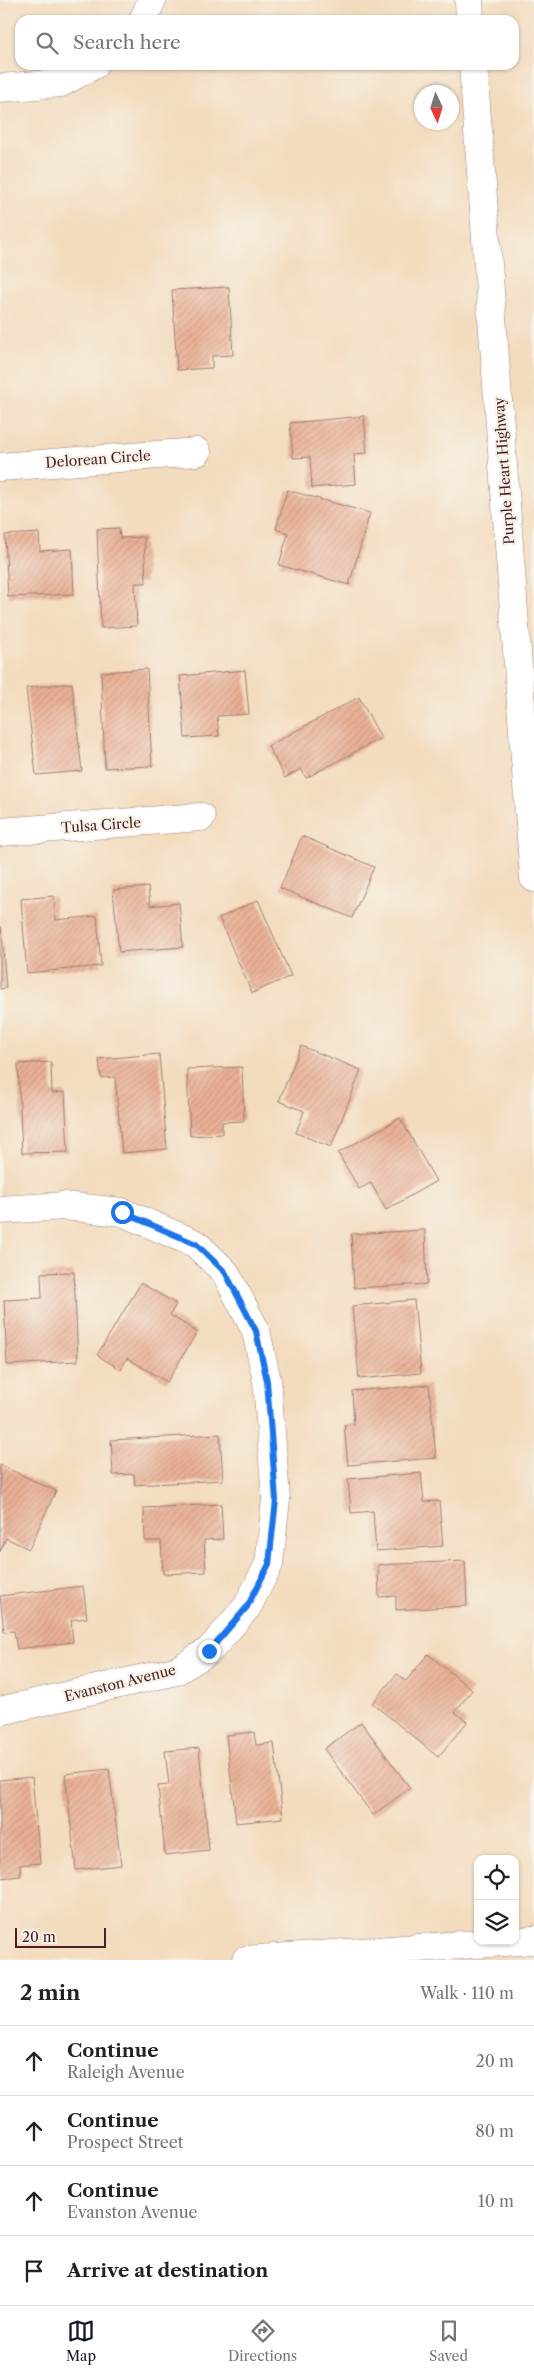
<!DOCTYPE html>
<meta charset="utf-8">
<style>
body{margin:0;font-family:"Libre Caslon Text",serif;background:#f6f6f6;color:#222}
.controls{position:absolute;right:15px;bottom:15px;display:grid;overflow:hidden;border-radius:10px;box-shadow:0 1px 4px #0004}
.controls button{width:45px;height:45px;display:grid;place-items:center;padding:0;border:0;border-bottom:1px solid #e0e0e0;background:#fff;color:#222;font:25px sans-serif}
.compass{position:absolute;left:414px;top:85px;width:45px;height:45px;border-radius:50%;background:#fff;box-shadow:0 1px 4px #0004;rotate:176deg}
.scale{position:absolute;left:15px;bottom:12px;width:91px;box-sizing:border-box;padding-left:5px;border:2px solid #4a1f2b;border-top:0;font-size:14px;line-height:18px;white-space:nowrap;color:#4a1f2b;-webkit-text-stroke:4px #f7f3e8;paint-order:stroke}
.stop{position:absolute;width:15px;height:15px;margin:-11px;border:4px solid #1a73e8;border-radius:50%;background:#fff}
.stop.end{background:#1a73e8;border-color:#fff;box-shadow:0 1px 5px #0008}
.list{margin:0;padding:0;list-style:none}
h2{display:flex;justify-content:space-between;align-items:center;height:65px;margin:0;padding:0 20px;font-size:21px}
h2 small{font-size:16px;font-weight:400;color:#767676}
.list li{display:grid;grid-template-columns:32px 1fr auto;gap:15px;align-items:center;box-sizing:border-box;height:70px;padding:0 20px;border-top:1px solid #e0e0e0}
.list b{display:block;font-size:19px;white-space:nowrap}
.list p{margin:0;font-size:16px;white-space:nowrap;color:#767676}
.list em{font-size:16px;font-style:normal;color:#767676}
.icon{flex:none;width:28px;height:28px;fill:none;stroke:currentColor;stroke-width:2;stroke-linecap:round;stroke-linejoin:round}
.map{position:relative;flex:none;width:534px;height:1960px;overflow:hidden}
.search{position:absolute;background:#fff;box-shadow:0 1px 4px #0004;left:15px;right:15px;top:15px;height:55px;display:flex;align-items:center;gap:12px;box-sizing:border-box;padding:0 18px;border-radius:15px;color:#767676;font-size:19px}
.sheet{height:345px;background:#fff}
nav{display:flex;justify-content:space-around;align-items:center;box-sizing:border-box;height:70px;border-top:1px solid #e0e0e0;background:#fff;font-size:14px;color:#767676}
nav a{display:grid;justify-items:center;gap:2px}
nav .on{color:#111827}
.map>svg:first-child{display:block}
.building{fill:url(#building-hatch)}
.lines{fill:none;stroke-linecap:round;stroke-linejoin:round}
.minor-casing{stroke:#9e7d74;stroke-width:29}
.major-casing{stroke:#9e7d74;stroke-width:29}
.highway-casing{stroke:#9e7d74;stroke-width:29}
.minor{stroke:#fff;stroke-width:28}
.major{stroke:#fff;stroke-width:28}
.highway{stroke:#fff;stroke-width:28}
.route{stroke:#1a73e8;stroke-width:6}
.labels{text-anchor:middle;stroke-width:4.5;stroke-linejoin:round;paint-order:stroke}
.street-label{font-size:14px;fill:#4a1f2b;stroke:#f7f3e8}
</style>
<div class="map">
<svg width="534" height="1960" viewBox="0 0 534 1960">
<defs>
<pattern id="building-hatch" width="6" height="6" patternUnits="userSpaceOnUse" patternTransform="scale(1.25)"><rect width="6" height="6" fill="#e9b096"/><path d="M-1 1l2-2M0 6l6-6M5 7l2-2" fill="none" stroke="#c99781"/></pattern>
</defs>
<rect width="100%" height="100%" fill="#f7f3e8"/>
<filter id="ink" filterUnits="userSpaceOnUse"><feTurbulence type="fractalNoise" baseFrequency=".02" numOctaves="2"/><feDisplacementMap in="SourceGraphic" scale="10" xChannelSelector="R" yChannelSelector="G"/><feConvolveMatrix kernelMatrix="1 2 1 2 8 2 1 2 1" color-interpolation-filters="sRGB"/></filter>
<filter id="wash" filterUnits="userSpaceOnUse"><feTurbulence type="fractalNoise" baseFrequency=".0096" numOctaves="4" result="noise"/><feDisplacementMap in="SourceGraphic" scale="20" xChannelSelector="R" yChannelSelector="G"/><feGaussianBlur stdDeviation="1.12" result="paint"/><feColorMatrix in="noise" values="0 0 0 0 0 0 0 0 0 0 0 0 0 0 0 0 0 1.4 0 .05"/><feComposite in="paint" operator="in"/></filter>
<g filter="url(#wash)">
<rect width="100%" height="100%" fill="#f3dbbe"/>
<g id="blocks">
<g class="building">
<polygon points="229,287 233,355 212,356 212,368 177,370 172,290"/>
<polygon points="364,416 367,453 354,454 356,484 312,488 310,457 293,458 290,423"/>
<polygon points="287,490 370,513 349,585 279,565 288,533 276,529"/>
<polygon points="119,528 120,538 144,537 146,583 135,583 137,626 101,628 97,529"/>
<polygon points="39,533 40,551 72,549 74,594 8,597 5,535"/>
<polygon points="147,669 152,766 105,768 101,672"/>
<polygon points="245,670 249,714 217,716 219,736 185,738 180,676"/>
<polygon points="72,683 82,771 36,775 26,688"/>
<polygon points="359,697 381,738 306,778 301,769 285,778 268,746"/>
<polygon points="302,836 374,867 352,918 280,888"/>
<polygon points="148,887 150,906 179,903 183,947 119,952 113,890"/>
<polygon points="54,896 56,920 97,916 101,966 27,973 21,899"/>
<polygon points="258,900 291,976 252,993 219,918"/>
<polygon points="1,926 6,988 0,989 0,927"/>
<polygon points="301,1046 361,1070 331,1147 296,1133 304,1111 279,1101"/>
<polygon points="159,1054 167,1149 122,1153 115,1077 101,1078 99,1059"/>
<polygon points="51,1062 52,1093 65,1092 68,1152 22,1153 18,1064"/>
<polygon points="242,1067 244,1121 222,1122 222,1134 190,1136 187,1069"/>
<polygon points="400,1118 436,1181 386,1210 371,1183 359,1189 338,1153"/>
<polygon points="425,1230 427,1284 354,1288 351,1234"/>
<polygon points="74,1272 78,1361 7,1365 4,1300 42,1298 41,1273"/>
<polygon points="141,1283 176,1304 170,1315 197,1332 167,1382 127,1358 121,1370 97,1355"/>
<polygon points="414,1300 421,1373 359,1379 352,1306"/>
<polygon points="429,1385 436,1458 348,1465 344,1425 354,1424 352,1391"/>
<polygon points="220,1434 223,1480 135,1485 134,1474 113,1475 111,1440"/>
<polygon points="0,1465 56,1491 29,1549 6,1538 0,1552"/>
<polygon points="421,1473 424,1502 439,1501 443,1546 376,1551 373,1511 351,1513 348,1479"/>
<polygon points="221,1504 223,1539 204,1540 206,1572 163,1574 161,1541 145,1541 144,1508"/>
<polygon points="465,1561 467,1606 396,1610 396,1596 379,1597 378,1565"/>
<polygon points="83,1586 87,1618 71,1620 73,1642 17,1649 14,1631 4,1632 0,1596"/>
<polygon points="428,1654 472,1690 455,1712 467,1722 438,1757 372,1703 397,1674 406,1681"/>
<polygon points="361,1722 410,1788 373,1815 324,1749"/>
<polygon points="254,1732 256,1745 274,1743 283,1818 236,1823 226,1735"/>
<polygon points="199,1748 209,1850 165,1855 158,1786 169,1785 165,1751"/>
<polygon points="109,1769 121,1865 76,1870 65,1774"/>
<polygon points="32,1777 40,1863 20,1865 21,1876 0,1878 0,1780"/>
</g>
</g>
</g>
<g filter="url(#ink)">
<use href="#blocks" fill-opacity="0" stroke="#9e7d74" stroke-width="1"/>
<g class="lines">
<g class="minor-casing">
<g id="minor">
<polyline points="143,20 152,0"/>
<polyline points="0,88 61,83 94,65"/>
<polyline points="0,467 197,452"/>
<polyline points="0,832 201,817"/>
<polyline points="0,1210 64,1206 122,1212 196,1244 225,1272 256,1331 267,1381 276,1499 269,1564 247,1607 209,1651 176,1671 0,1711"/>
</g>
</g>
<g class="major-casing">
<polyline id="major" points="246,1960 534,1940"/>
</g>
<g class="highway-casing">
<g id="highway">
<polyline points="469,0 470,20"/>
<polyline points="473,65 534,878"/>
</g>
</g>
<use href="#minor" class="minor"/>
<use href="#major" class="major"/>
<use href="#highway" class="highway"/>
</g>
</g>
<g class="lines" filter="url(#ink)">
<polyline class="route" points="122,1212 196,1244 225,1272 256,1331 267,1381 276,1500 269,1564 247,1607 209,1651"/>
</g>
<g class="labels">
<g class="street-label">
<text transform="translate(98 459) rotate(-4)" y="5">Delorean Circle</text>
<text transform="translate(504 471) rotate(-94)" y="5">Purple Heart Highway</text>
<text transform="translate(101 825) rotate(-4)" y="5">Tulsa Circle</text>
<text transform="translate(120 1683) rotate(-14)" y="5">Evanston Avenue</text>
</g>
</g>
</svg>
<div class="controls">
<button><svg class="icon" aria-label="locate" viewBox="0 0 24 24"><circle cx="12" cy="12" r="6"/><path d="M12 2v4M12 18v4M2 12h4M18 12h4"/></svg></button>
<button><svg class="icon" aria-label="layers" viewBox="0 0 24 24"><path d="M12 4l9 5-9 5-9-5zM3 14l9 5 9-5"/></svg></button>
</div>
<svg class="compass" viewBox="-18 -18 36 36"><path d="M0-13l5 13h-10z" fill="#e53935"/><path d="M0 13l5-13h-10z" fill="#767676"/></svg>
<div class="scale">20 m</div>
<div class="stop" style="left:122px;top:1212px"></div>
<div class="stop end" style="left:209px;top:1651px"></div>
<div class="search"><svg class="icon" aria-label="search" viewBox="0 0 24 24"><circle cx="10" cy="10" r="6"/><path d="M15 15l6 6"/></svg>Search here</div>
</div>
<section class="sheet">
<h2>2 min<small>Walk · 110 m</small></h2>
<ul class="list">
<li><svg class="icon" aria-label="ahead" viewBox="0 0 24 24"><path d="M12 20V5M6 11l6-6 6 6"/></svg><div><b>Continue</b><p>Raleigh Avenue</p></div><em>20 m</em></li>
<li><svg class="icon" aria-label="ahead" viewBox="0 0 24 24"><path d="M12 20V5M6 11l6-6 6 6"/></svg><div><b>Continue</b><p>Prospect Street</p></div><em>80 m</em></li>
<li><svg class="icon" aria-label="ahead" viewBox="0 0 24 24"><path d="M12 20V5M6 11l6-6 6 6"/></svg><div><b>Continue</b><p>Evanston Avenue</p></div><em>10 m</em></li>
<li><svg class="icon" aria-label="arrive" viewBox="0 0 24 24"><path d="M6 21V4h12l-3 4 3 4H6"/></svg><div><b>Arrive at destination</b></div></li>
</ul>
</section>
<nav>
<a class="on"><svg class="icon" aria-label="map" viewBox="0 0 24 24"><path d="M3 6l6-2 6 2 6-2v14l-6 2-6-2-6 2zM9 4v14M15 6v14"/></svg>Map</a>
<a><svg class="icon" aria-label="directions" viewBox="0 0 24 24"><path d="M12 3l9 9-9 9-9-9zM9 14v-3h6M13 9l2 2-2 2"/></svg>Directions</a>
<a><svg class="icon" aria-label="saved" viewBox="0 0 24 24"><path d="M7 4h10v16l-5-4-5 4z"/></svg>Saved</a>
</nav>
